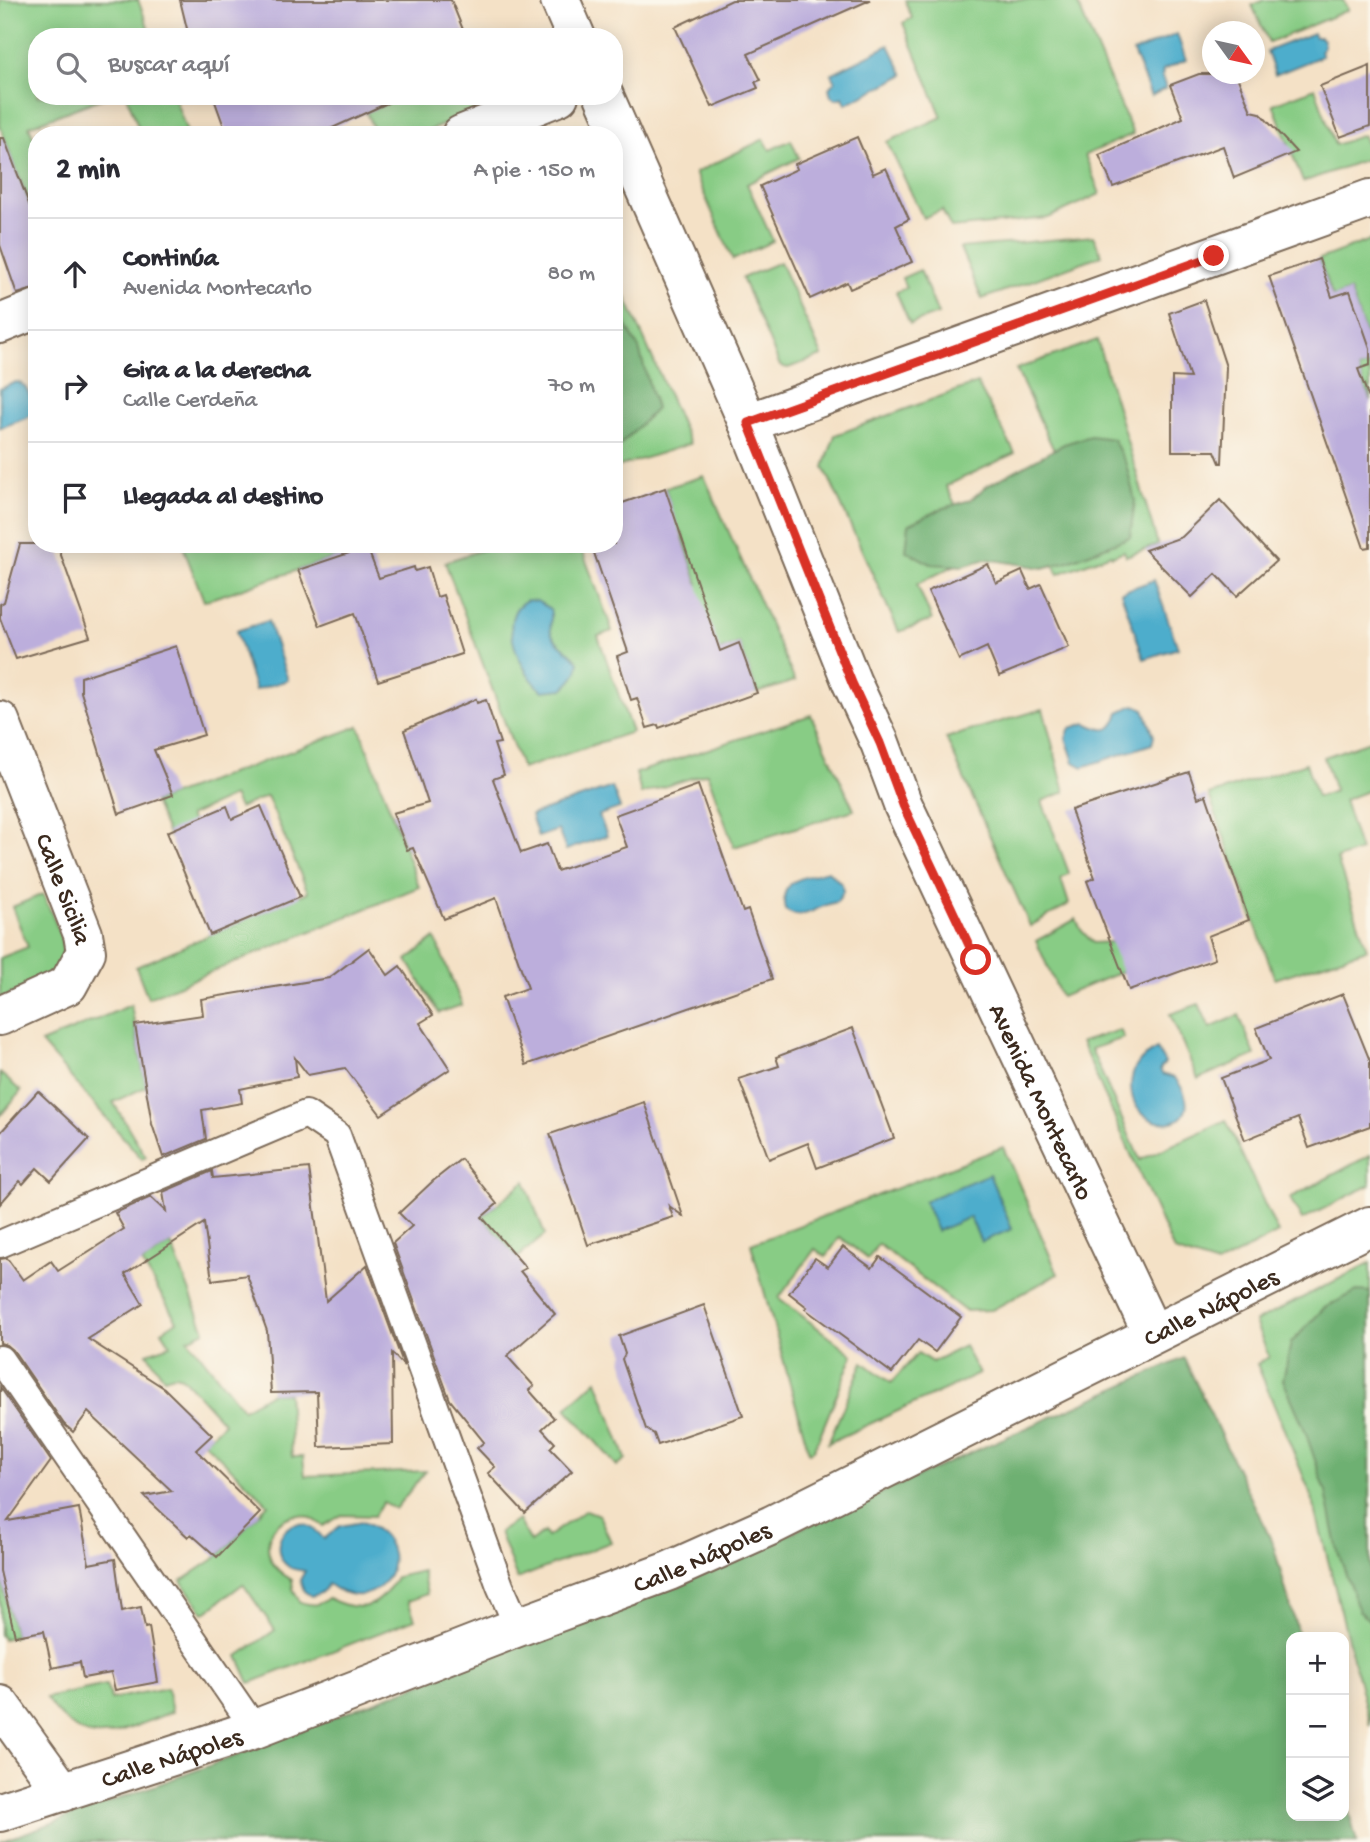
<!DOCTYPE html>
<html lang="es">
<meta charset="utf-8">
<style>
body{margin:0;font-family:"Gochi Hand",sans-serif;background:#f7f7f7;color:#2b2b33}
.controls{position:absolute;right:21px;bottom:21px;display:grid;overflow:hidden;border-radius:14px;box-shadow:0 4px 18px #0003}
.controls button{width:63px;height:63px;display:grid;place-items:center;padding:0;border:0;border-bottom:2px solid #e1e1e2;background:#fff;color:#2b2b33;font:35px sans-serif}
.compass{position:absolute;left:1202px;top:21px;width:63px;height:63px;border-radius:50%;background:#fff;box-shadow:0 4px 18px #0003;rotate:123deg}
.stop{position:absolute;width:21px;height:21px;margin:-16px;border:5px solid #d93025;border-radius:50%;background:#fff}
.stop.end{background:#d93025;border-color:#fff;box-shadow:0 2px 7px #0008}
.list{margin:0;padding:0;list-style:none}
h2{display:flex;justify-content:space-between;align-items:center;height:91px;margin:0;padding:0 28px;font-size:30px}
h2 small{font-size:23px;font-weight:400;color:#7c7c81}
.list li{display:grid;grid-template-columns:46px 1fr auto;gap:21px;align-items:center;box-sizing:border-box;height:112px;padding:0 28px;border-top:2px solid #e1e1e2}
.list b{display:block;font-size:26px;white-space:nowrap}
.list p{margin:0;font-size:23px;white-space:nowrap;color:#7c7c81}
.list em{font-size:23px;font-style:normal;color:#7c7c81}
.icon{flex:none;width:38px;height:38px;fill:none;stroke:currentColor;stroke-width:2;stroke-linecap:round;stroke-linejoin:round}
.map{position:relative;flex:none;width:1370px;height:1842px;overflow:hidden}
.search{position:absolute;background:#fff;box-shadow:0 4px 18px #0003;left:28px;top:28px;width:595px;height:77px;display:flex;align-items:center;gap:18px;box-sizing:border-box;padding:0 24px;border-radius:28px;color:#7c7c81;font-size:26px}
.panel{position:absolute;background:#fff;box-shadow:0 4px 18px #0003;left:28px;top:126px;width:595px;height:427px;border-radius:28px}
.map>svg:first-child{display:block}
.green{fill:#88cc85;stroke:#627b52;stroke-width:2}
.forest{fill:#6eb072;stroke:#546d48;stroke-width:2}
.water{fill:#4dadcc;stroke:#446c75;stroke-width:2}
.building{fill:#bcaedc}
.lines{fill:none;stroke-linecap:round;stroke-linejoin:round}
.service-casing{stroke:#7c6a59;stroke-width:30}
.minor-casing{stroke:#7c6a59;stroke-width:42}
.service{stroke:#fff;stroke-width:26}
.minor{stroke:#fff;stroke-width:38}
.route{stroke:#d93025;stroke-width:9}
.labels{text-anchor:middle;stroke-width:6;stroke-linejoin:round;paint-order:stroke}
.street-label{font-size:26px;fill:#3b2a1e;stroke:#fbf7ec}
</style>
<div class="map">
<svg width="1370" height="1842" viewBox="0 0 1370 1842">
<rect width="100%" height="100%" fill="#fbf7ec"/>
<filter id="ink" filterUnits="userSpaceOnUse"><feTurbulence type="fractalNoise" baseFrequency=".0143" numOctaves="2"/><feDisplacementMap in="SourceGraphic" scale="14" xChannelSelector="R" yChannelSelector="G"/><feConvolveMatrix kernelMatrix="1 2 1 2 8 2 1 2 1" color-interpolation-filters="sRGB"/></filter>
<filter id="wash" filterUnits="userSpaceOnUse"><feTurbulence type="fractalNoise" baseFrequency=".00686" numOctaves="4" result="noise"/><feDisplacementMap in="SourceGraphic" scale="28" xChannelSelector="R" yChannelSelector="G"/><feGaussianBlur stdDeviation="1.57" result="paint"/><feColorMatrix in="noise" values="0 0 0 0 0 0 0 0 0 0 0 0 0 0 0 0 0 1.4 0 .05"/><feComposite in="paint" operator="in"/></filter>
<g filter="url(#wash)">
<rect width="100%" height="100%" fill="#f4e1c6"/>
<g class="green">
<polygon points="0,0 138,0 152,37 37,37 37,96 108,96 29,126 37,147 37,225 0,126"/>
<polygon points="905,0 1076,0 1133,134 1085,155 1100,194 1048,218 951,228 942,210 923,218 887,142 942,117 903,23 912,18"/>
<polygon points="1264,0 1343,0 1348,10 1269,43 1252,5"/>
<polygon points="1315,88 1335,145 1363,135 1366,145 1370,144 1370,158 1303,182 1273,104"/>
<polygon points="127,96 174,96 188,135 141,135"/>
<polygon points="403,96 515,96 418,135 376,135 366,112"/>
<polygon points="764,139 770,150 791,140 799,158 747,184 773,241 733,260 695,173"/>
<polygon points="1093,236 1102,255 982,299 960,248"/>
<polygon points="1370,240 1370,348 1350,291 1333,297 1319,259"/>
<polygon points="780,262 822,356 788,368 780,366 742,278"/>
<polygon points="614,270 690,444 614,468"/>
<polygon points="920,270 938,314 910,324 896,292 906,288 902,278"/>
<polygon points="1097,340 1158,545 1126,556 1124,551 1112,556 1111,554 1058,574 1012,480 1058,459 1016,369"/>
<polygon points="1370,365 1370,401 1358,369"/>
<polygon points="977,383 1015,453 946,486 980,553 917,584 932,620 899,632 824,467 835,435"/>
<polygon points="704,476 795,681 757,693 739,643 709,655 631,605 698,584 681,531 678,532 665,488"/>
<polygon points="182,544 377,544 204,601"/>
<polygon points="500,544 565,544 568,554 582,550 610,624 612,631 598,636 632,732 522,769 445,562"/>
<polygon points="1043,709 1065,792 1042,801 1069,873 1061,879 1069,904 1030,926 946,738"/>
<polygon points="811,715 854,810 734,847 707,773 641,794 636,773"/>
<polygon points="359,726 419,887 148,998 136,967 308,892 267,796 239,808 233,796 189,816 194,827 169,837 154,802"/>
<polygon points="1370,741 1370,790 1344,800 1360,851 1337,859 1367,949 1275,979 1209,795 1306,763 1317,797 1335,791 1324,757"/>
<path d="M 43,894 C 51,914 75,953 55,972 C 46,981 13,993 0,999 L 0,958 L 28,947 L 12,907 Z"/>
<polygon points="1076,919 1081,930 1093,943 1115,942 1126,970 1061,997 1036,941"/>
<polygon points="435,938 462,1005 439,1013 407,960"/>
<polygon points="1199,1004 1210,1028 1239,1015 1255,1055 1198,1079 1170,1014"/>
<polygon points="131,1005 146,1087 113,1102 146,1157 142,1159 41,1043"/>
<polygon points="1120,1030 1124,1038 1091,1049 1140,1160 1226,1120 1278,1233 1217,1265 1174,1251 1081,1042"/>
<polygon points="0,1073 21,1091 0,1116"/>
<polygon points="1003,1147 1058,1274 992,1310 965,1311 878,1244 868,1259 840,1237 826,1257 815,1249 779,1298 853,1355 814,1450 809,1452 751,1244"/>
<polygon points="1370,1155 1370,1185 1302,1220 1290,1198"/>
<polygon points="525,1181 545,1235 517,1258 482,1217"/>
<path d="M 171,1244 L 205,1331 L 188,1339 L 243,1409 L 271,1393 L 288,1393 L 292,1457 L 303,1457 L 305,1476 L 426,1471 L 395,1509 L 383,1502 L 374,1516 L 342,1515 L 323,1526 C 319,1523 314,1519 309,1517 C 276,1505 245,1555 292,1580 L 293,1589 L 300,1602 C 312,1605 318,1607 328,1598 C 360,1614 380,1609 396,1577 L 422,1571 L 427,1594 L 408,1601 L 415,1619 L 250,1683 L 238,1656 L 275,1630 L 243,1584 L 204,1613 L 181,1581 L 217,1557 L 268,1504 L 204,1442 L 224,1423 L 182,1377 L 174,1375 L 164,1378 L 147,1353 L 171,1345 L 162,1331 L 177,1321 L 142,1263 Z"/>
<polygon points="1370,1263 1370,1726 1312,1497 1257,1364 1269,1357 1255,1322"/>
<polygon points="964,1346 979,1374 828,1443 863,1362 891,1383 918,1353 932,1362"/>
<polygon points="597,1380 626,1459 617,1466 566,1408"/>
<polygon points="586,1510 599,1515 611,1542 517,1579 499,1532 518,1520 530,1542 544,1532 547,1537"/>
<polygon points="0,1544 30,1567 0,1573 15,1636 3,1639 0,1634"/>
<path d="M 106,1685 L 111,1699 L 167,1688 L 172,1712 C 116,1732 87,1758 46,1698 Z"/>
</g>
<g class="forest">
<polygon points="614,302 639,349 656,409 614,451"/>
<polygon points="1090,436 1113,439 1126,464 1135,501 1130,537 1069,561 1043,568 986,559 963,566 931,564 906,551 909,524 941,509 970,500 987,486 1064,444"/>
<polygon points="1357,1291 1370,1292 1370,1621 1359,1611 1338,1552 1326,1492 1303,1425 1283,1380 1291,1343 1324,1308"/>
<polygon points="1184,1358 1273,1544 1299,1637 1291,1637 1291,1816 1344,1816 1344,1795 1357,1842 0,1842 233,1757 676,1584"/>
</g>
<g class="water">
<polygon points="1313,33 1315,37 1320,37 1323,40 1324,46 1320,51 1322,56 1275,75 1267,51"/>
<polygon points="1177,34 1186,60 1163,70 1162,77 1166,88 1151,96 1133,52"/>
<polygon points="889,45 904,75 846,104 843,97 836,99 831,96 829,88 835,81 831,74"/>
<path d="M 16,382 C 29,384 32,401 33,412 L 29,417 L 0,428 L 0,389 Z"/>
<polygon points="1154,580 1178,648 1144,659 1121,592"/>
<path d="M 527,600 L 537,601 L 550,609 C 553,617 549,624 551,632 C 554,643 571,651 579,662 C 578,675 572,681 563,689 L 543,691 C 522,675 493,616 527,600 Z"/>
<polygon points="268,621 288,680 255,690 236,631"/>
<path d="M 1134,705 L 1144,709 L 1154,736 L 1152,744 L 1083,767 L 1074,762 L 1066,738 L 1070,728 L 1086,723 C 1104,732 1113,734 1119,712 Z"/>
<polygon points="612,787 620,808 599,815 607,836 566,850 558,830 538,837 531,815"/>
<path d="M 828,871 L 842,884 L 843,892 L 837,902 C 814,906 804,923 785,910 C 778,879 804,877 828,871 Z"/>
<path d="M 1157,1049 L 1165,1063 L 1160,1069 L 1162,1074 L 1175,1078 C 1217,1132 1131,1140 1131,1085 C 1132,1067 1141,1057 1157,1049 Z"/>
<polygon points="989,1174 1012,1229 981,1242 970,1217 937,1231 924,1201"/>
<path d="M 362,1522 C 424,1545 381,1624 328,1584 C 323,1592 321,1594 311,1596 L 304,1591 L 300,1580 L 305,1571 C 301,1570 293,1570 289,1567 C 262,1549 292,1499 324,1539 L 340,1526 Z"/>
</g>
<g id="blocks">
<g class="building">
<polygon points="180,0 451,0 466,37 189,37"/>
<polygon points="732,0 870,0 748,54 761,80 755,82 758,88 712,107 675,27"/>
<polygon points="1370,66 1370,126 1340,137 1320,86"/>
<polygon points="1199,74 1236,74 1251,111 1260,113 1296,152 1234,178 1223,146 1113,187 1099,155 1183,118 1170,85"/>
<polygon points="213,96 403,96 317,135 227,135"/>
<polygon points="857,137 873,174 886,168 909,219 896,226 912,262 850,289 847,282 810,299 760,186 797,169 795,164"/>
<polygon points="0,138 4,138 37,225 37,288 17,294 0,245"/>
<polygon points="1319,259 1332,297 1350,291 1370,348 1370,365 1358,369 1370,401 1370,547 1364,548 1269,276"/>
<polygon points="1204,300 1226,367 1222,463 1220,463 1215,451 1172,451 1172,377 1190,378 1169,313"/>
<polygon points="665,488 720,651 739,643 757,693 659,728 658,725 647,728 637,698 631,700 617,656 628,652 591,544 614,544 614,506"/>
<polygon points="1220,500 1276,561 1237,596 1216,574 1192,597 1145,550 1182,537"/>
<polygon points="20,544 57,544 90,637 16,659 0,618 0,604 4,602"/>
<polygon points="367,547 379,578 414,567 415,571 428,567 437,597 443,595 462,654 378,681 355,613 320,626 298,570"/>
<polygon points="988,564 996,583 1022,571 1030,589 1041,584 1069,647 999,676 987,647 959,660 928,591"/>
<polygon points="176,646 204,735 154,750 173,795 119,814 81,692 81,677"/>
<polygon points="476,699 477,703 486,700 500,743 494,744 504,775 493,779 521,853 547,844 557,871 627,847 615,815 698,785 743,912 748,910 772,979 526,1065 502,997 528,988 496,898 444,919 413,848 407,850 393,813 428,803 404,730"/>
<polygon points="1189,772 1198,798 1206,795 1249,920 1208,936 1215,959 1129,990 1087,881 1095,878 1071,810"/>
<polygon points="227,806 232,819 261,806 300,897 210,935 167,832"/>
<polygon points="369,948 388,975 400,966 433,1015 420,1023 450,1069 381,1115 345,1068 308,1075 295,1058 297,1077 240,1089 242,1103 202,1110 206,1139 163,1157 152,1124 135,1025 203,1015 201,999 329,978"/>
<polygon points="1343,994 1370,1061 1370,1126 1309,1148 1298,1118 1245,1140 1221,1078 1269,1060 1256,1028"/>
<polygon points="853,1028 894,1138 817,1168 808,1143 769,1159 739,1079 779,1066 776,1057"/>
<polygon points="38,1091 89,1139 51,1181 37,1168 23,1184 20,1181 0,1204 0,1133"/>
<polygon points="644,1102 683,1216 669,1206 673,1217 588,1245 550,1134"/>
<polygon points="461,1159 497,1204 482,1217 526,1268 520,1271 555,1314 507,1356 534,1386 529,1390 554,1418 542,1429 555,1443 550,1448 572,1471 525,1513 488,1473 495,1467 477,1448 484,1442 450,1400 393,1243 412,1226 399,1213 433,1181"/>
<polygon points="309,1168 326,1301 367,1265 404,1366 392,1353 393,1444 319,1447 317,1392 271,1393 267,1331 247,1275 212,1280 204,1223 125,1274 143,1304 88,1339 164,1388 212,1435 196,1450 260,1513 217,1557 191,1534 188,1537 144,1496 172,1491 88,1412 73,1432 64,1424 13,1350 7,1345 0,1343 0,1259 7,1258 23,1280 51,1261 58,1271 124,1229 115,1213 151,1197 166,1211 163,1192 212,1171 213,1178"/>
<polygon points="843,1247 872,1268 880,1257 961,1317 935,1352 918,1340 892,1373 805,1309 807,1307 789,1293 815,1258 828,1267"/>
<polygon points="704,1305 743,1416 658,1445 654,1434 646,1429 622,1359 625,1354 619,1336"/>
<polygon points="0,1387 51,1461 8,1521 79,1508 89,1564 115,1559 122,1611 141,1607 145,1628 149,1627 158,1682 115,1690 111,1673 83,1678 80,1662 52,1668 44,1631 15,1636 0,1571"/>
</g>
</g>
</g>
<g filter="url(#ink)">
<use href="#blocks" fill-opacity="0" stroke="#7c6a59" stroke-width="2"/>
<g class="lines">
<g class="service-casing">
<g id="service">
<polyline points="0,1244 306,1114 337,1135 500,1586 518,1627"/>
<polyline points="0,1359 255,1729"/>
</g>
</g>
<g class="minor-casing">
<g id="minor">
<polyline points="560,0 576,37"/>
<path id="s1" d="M 604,96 L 748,423 L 852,683 L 880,743 L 903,805 L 1152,1333"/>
<polyline points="461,135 559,96"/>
<polyline points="0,324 37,309"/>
<polyline points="748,423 1370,199"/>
<path id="s2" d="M 0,721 L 83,934 L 86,952 L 68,985 L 0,1016"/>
<polyline points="0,1705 63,1792"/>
<path id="s3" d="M 0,1812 L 255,1729 L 518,1627 L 669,1571 L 772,1525 L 1370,1226"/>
</g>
</g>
<use href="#service" class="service"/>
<use href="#minor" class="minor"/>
</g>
</g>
<g class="lines" filter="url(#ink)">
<polyline class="route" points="976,960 903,805 880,743 852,683 748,423 1214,256"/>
</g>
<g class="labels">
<g class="street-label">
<text dy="9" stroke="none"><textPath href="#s2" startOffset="180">Calle Sicilia</textPath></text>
<text dy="9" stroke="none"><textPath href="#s1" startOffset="1097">Avenida Montecarlo</textPath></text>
<text dy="9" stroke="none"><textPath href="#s3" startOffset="1314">Calle Nápoles</textPath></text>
<text dy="9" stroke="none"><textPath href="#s3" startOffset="747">Calle Nápoles</textPath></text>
<text dy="9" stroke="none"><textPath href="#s3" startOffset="180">Calle Nápoles</textPath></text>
</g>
</g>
</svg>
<div class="controls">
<button>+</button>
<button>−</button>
<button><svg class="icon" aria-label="layers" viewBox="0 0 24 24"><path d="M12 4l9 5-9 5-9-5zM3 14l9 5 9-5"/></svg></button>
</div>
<svg class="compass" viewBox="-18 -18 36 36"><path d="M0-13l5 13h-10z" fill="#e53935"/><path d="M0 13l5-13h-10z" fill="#7c7c81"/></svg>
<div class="stop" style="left:976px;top:960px"></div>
<div class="stop end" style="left:1214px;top:256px"></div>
<div class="search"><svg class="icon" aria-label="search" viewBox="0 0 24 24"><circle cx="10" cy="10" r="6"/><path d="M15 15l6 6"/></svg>Buscar aquí</div>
<section class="panel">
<h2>2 min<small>A pie · 150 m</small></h2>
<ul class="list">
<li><svg class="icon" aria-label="ahead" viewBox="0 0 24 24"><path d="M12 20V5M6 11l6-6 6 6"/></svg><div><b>Continúa</b><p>Avenida Montecarlo</p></div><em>80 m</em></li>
<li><svg class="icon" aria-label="right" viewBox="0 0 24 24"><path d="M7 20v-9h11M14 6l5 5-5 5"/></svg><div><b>Gira a la derecha</b><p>Calle Cerdeña</p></div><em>70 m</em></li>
<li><svg class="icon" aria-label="arrive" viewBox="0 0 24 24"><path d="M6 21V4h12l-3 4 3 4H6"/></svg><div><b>Llegada al destino</b></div></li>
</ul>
</section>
</div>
